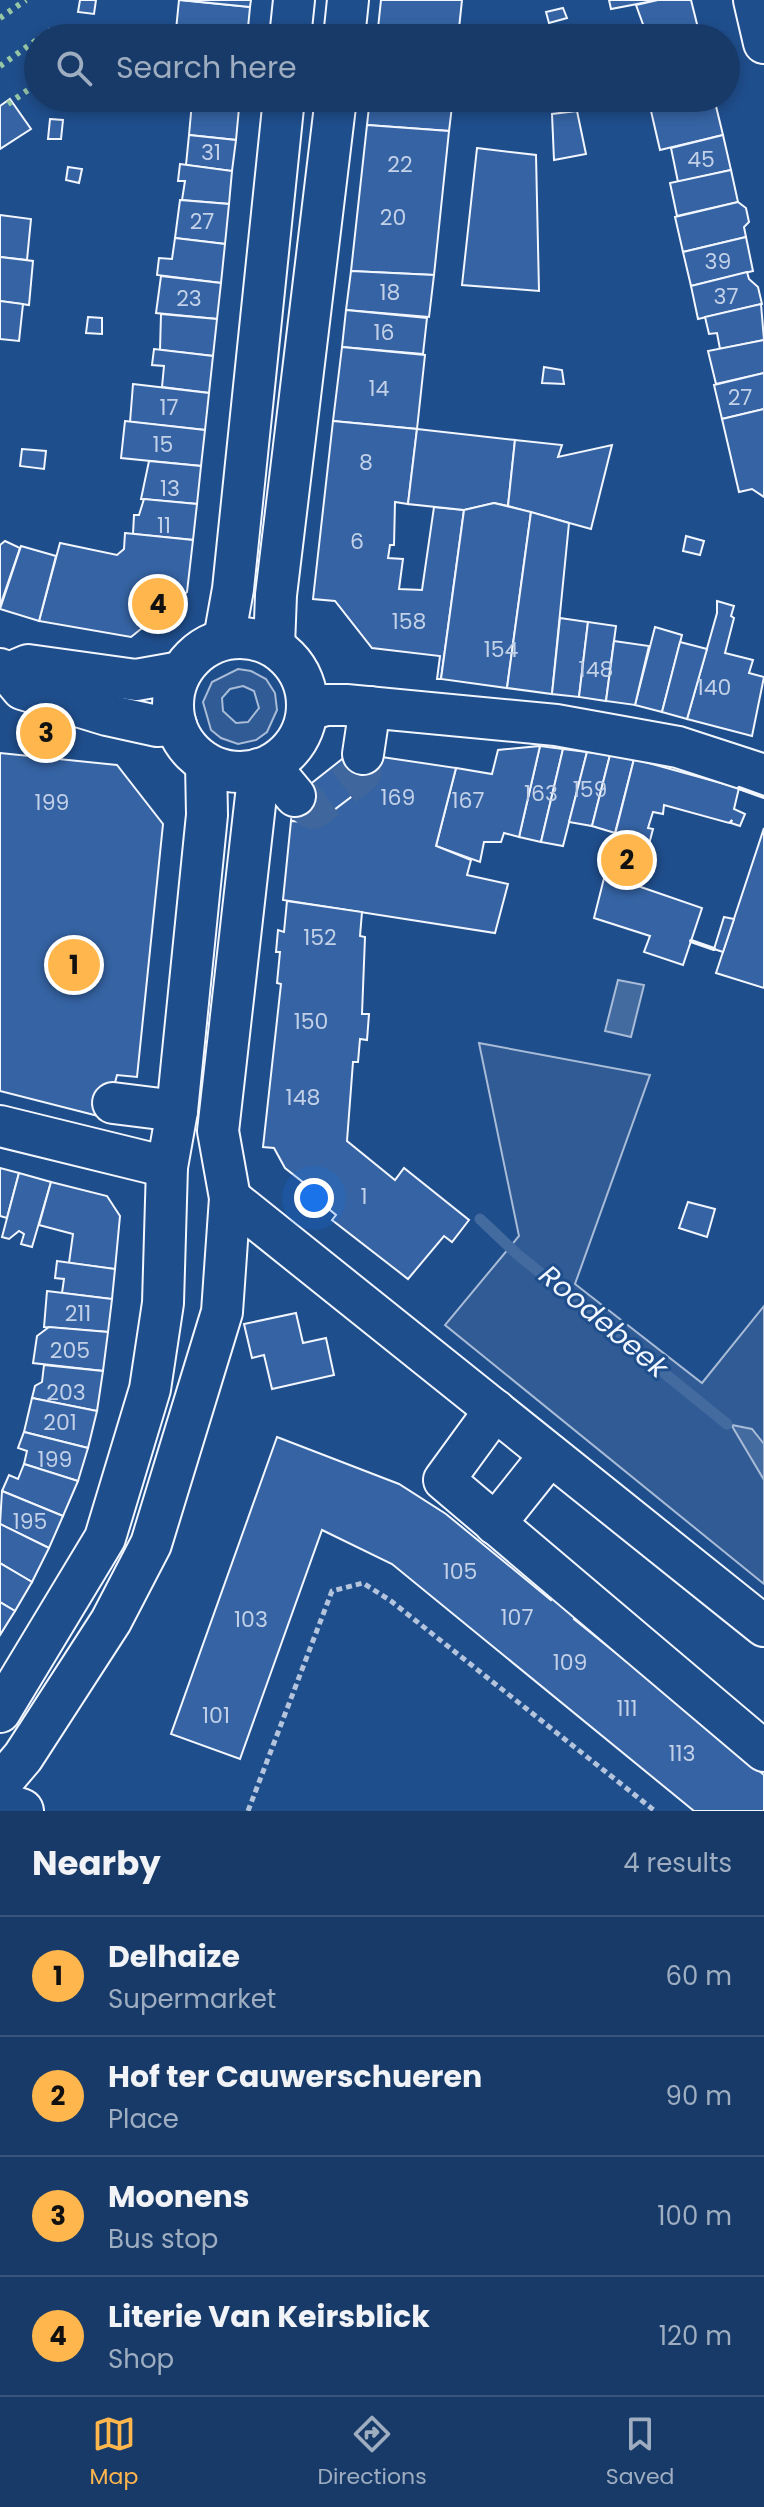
<!DOCTYPE html>
<style>
body{margin:0;font-family:Poppins,sans-serif;background:#244571;color:#f1f3f6}
.you{position:absolute;left:314px;top:1198px;width:28px;height:28px;margin:-20px;border:6px solid #fff;border-radius:50%;background:#1a73e8;box-shadow:0 0 0 12px #1a73e833}
.badge{display:grid;place-items:center;width:52px;height:52px;border-radius:50%;background:#ffb74d;color:#111;font-size:26px;font-weight:700}
.pin{position:absolute;translate:-50% -50%;border:4px solid #fff;box-shadow:0 2px 8px #0006}
.list{margin:0;padding:0;list-style:none}
h2{display:flex;justify-content:space-between;align-items:center;height:104px;margin:0;padding:0 32px;font-size:34px}
h2 small{font-size:26px;font-weight:400;color:#9eadc0}
.list li{display:grid;grid-template-columns:52px 1fr auto;gap:24px;align-items:center;box-sizing:border-box;height:120px;padding:0 32px;border-top:2px solid #36547d}
.list b{display:block;font-size:30px;white-space:nowrap}
.list p{margin:0;font-size:26px;white-space:nowrap;color:#9eadc0}
.list em{font-size:26px;font-style:normal;color:#9eadc0}
.icon{flex:none;width:44px;height:44px;fill:none;stroke:currentColor;stroke-width:2;stroke-linecap:round;stroke-linejoin:round}
.map{position:relative;flex:none;width:764px;height:1811px;overflow:hidden}
.search{position:absolute;background:#173a69;box-shadow:0 4px 12px #0003;left:24px;right:24px;top:24px;height:88px;display:flex;align-items:center;gap:20px;box-sizing:border-box;padding:0 28px;border-radius:44px;color:#9eadc0;font-size:30px}
.sheet{height:584px;background:#173a69}
nav{display:flex;justify-content:space-around;align-items:center;box-sizing:border-box;height:112px;border-top:2px solid #36547d;background:#173a69;font-size:22px;color:#9eadc0}
nav a{display:grid;justify-items:center;gap:4px}
nav .on{color:#ffb74d}
.map>svg:first-child{display:block}
.built{fill:#305b95;stroke:#a8bbd7;stroke-width:2;fill-rule:evenodd}
.water{fill:#446ba0;stroke:#a8bbd7;stroke-width:2}
.lines{fill:none;stroke-linecap:round;stroke-linejoin:round}
.stream{stroke:#446ba0;stroke-width:11}
.building{fill:#3563a3;stroke:#f2f6ff;stroke-width:2}
.minor-tunnel{stroke:#3f679d;stroke-width:40;stroke-dasharray:40 20;stroke-linecap:butt}
.minor-casing{stroke:#f2f6ff;stroke-width:44}
.major-casing{stroke:#f2f6ff;stroke-width:48}
.path{stroke:#b3c4dc;stroke-width:5;stroke-dasharray:6 4;stroke-linecap:butt}
.minor{stroke:#1f4e8c;stroke-width:40}
.major{stroke:#1f4e8c;stroke-width:44}
.hedge{stroke:#97c8a6;stroke-width:6;stroke-dasharray:4 6;stroke-linecap:butt}
.wall{stroke:#f2f6ff;stroke-width:4}
.labels{text-anchor:middle;stroke-width:6;stroke-linejoin:round;paint-order:stroke}
.number-label{font-size:22px;fill:#c3d1e8}
.water-label{font-size:28px;font-style:italic;fill:#f2f6ff;stroke:#1f4e8c}
</style>
<div class="map">
<svg width="764" height="1811" viewBox="0 0 764 1811">
<rect width="100%" height="100%" fill="#1f4e8c"/>
<g class="built">
<path d="M 238,669 L 251,671 L 266,679 L 275,693 L 277,710 L 267,732 L 256,740 L 238,744 L 221,738 L 211,730 L 203,702 L 212,682 ZM 243,686 L 254,691 L 259,708 L 248,722 L 236,723 L 223,711 L 222,698 L 230,689 Z"/>
<polygon points="479,1043 650,1075 575,1284 702,1383 764,1306 764,1584 445,1325 519,1236"/>
</g>
<g class="water">
<polygon points="618,980 644,985 631,1037 605,1031"/>
<polygon points="727,1424 752,1429 764,1444 764,1480 732,1426"/>
</g>
<g class="lines">
<polyline class="stream" points="480,1219 517,1254 727,1424"/>
</g>
<g class="building">
<polygon points="80,0 96,0 94,14 78,12"/>
<polygon points="179,0 250,7 247,38 187,38 188,31 176,30"/>
<polygon points="181,0 251,0 250,7"/>
<polygon points="381,0 462,0 458,38 377,38"/>
<polygon points="609,0 658,0 611,9"/>
<polygon points="658,0 691,0 698,28 648,38 636,5"/>
<polygon points="563,8 567,18 549,23 546,12"/>
<polygon points="698,28 700,38 656,38"/>
<polygon points="183,98 241,98 239,108 182,101"/>
<polygon points="370,98 453,98 449,131 367,125"/>
<polygon points="648,98 714,98 723,135 660,150"/>
<polygon points="10,99 31,129 0,149 0,106"/>
<polygon points="192,102 239,108 236,140 189,135"/>
<polygon points="577,111 586,154 554,160 552,114"/>
<polygon points="50,119 63,120 61,139 48,139"/>
<polygon points="367,125 449,131 434,275 351,271"/>
<polygon points="189,135 236,140 232,171 186,165"/>
<polygon points="723,135 731,170 678,182 671,148"/>
<polygon points="477,148 536,155 539,291 462,285"/>
<polygon points="180,164 232,171 229,204 182,200 185,181 178,181"/>
<polygon points="68,167 82,169 79,183 66,180"/>
<polygon points="731,170 738,202 677,216 670,183"/>
<polygon points="180,200 229,204 225,244 175,238"/>
<polygon points="738,202 746,208 749,222 744,227 746,237 683,252 675,217"/>
<polygon points="0,215 31,219 27,260 0,257"/>
<polygon points="746,237 753,271 691,286 683,252"/>
<polygon points="175,238 225,244 221,283 157,275 159,258 172,259"/>
<polygon points="0,257 33,261 29,305 0,301"/>
<polygon points="351,271 434,275 429,317 346,310"/>
<polygon points="747,272 749,279 758,287 762,304 698,319 691,286"/>
<polygon points="161,276 221,283 217,319 156,313"/>
<polygon points="0,301 23,304 19,341 0,339"/>
<polygon points="761,304 764,340 720,349 717,333 709,334 705,317"/>
<polygon points="346,310 427,318 423,354 342,347"/>
<polygon points="161,314 217,319 213,356 160,350"/>
<polygon points="88,317 102,318 102,334 86,333"/>
<polygon points="764,340 764,373 716,384 708,351"/>
<polygon points="342,347 425,355 417,429 333,421"/>
<polygon points="154,349 213,356 209,393 162,387 164,366 152,365"/>
<polygon points="544,367 562,370 564,384 542,383"/>
<polygon points="764,373 764,409 722,419 714,385"/>
<polygon points="133,384 209,393 205,430 130,422"/>
<polygon points="764,409 764,497 752,489 739,492 722,419"/>
<polygon points="125,421 205,430 201,466 121,458"/>
<polygon points="333,421 417,429 408,504 395,502 394,545 390,545 388,558 403,559 399,589 422,590 434,507 464,510 441,679 437,679 440,656 372,648 335,601 313,599"/>
<polygon points="417,429 515,440 508,506 494,503 464,510 408,504"/>
<polygon points="515,440 562,445 558,457 612,445 591,529 508,506"/>
<polygon points="22,449 46,451 44,469 20,466"/>
<polygon points="149,461 201,466 197,504 141,499"/>
<polygon points="144,499 197,504 193,540 133,534 134,515 139,515"/>
<polygon points="494,503 531,512 507,688 441,679 464,510"/>
<polygon points="531,512 569,523 552,694 507,688"/>
<polygon points="125,533 193,540 187,592 131,637 39,621 60,543 117,555 124,549"/>
<polygon points="686,536 704,541 700,555 683,551"/>
<polygon points="5,541 20,548 0,606 0,545"/>
<polygon points="21,546 56,556 39,621 0,609"/>
<polygon points="717,601 734,606 731,616 734,618 725,653 753,660 749,673 764,677 752,736 687,719 717,613"/>
<polygon points="560,618 588,622 579,697 552,694"/>
<polygon points="588,622 616,626 606,701 579,697"/>
<polygon points="655,627 682,635 662,712 635,705"/>
<polygon points="614,641 649,646 635,705 606,701"/>
<polygon points="680,642 707,649 687,719 662,712"/>
<polygon points="540,746 563,749 541,842 519,837"/>
<polygon points="540,746 519,837 504,833 501,842 484,842 480,862 436,846 456,768 492,774 498,750"/>
<polygon points="563,749 587,752 563,846 541,842"/>
<polygon points="351,752 375,756 371,782 317,823 291,821 294,797"/>
<polygon points="587,752 610,755 592,826 569,822"/>
<polygon points="0,753 117,765 163,824 137,1077 117,1075 106,1118 0,1091"/>
<polygon points="610,755 634,759 615,833 592,826"/>
<polygon points="375,756 456,768 436,846 471,860 467,875 508,884 495,933 283,900 291,821 317,823 371,782"/>
<polygon points="634,759 739,788 734,809 745,814 740,826 731,823 732,820 729,823 664,805 663,814 653,812 648,828 653,829 638,886 702,908 683,965 644,952 650,936 594,918"/>
<polygon points="764,828 764,988 716,973"/>
<polygon points="287,901 362,912 360,936 365,937 362,1014 369,1014 367,1040 360,1039 358,1062 353,1062 347,1141 395,1180 404,1168 469,1220 452,1242 444,1236 408,1279 332,1220 336,1215 320,1202 317,1206 303,1195 309,1187 285,1168 274,1148 263,1147 281,984 277,983 280,952 276,952 278,930 284,932"/>
<polygon points="724,917 734,919 723,952 714,949"/>
<polygon points="0,1168 19,1173 7,1218 0,1216"/>
<polygon points="19,1173 51,1182 32,1247 21,1244 24,1234 19,1231 9,1239 2,1237"/>
<polygon points="51,1182 107,1196 120,1216 115,1269 69,1263 73,1234 39,1225"/>
<polygon points="688,1202 715,1209 707,1237 679,1228"/>
<polygon points="57,1261 115,1269 112,1299 62,1293 64,1279 55,1278"/>
<polygon points="47,1291 112,1299 108,1332 44,1327"/>
<polygon points="296,1313 303,1343 326,1338 334,1375 272,1389 264,1355 252,1358 244,1324"/>
<polygon points="49,1327 108,1332 103,1371 33,1363 37,1336"/>
<polygon points="44,1365 103,1371 97,1411 32,1398 35,1386 42,1382"/>
<polygon points="32,1398 97,1411 88,1448 24,1432"/>
<polygon points="24,1432 88,1448 78,1481 24,1464 27,1451 18,1448"/>
<polygon points="277,1437 399,1484 446,1514 551,1600 557,1593 580,1612 574,1619 626,1661 632,1654 655,1673 649,1680 764,1775 764,1811 694,1811 392,1564 322,1530 240,1759 171,1734"/>
<polygon points="24,1464 78,1481 63,1516 2,1491 9,1475 18,1479"/>
<polygon points="2,1491 63,1516 49,1548 0,1524"/>
<polygon points="0,1524 49,1548 32,1582 0,1563"/>
<polygon points="0,1563 32,1582 15,1611 0,1602"/>
<polygon points="0,1602 15,1611 0,1635"/>
</g>
<g class="lines">
<polyline class="minor-tunnel" points="295,796 313,809 361,773 363,754"/>
<g class="minor-casing">
<g id="minor">
<polyline points="754,0 764,43"/>
<polyline points="290,38 294,0"/>
<polyline points="344,38 348,0"/>
<circle cx="240" cy="705" r="67"/>
<polyline points="224,639 233,589 284,98"/>
<polyline points="274,646 276,595 336,98"/>
<polyline points="0,669 9,673 22,689 107,715 157,726 176,725"/>
<polyline points="9,673 28,665 136,680 181,672"/>
<polyline points="308,710 326,705 346,705 556,725 678,747 764,775"/>
<polyline points="363,754 370,707"/>
<polyline points="270,766 295,796"/>
<polyline points="113,1103 177,1111"/>
<polyline points="0,1126 167,1167"/>
<polyline points="230,1198 764,1626"/>
<polyline points="495,1410 444,1480 764,1751"/>
<polyline points="495,1524 550,1455"/>
<polyline points="0,1712 105,1538 150,1389 163,1303 167,1167 177,1111 207,815 206,763"/>
<polyline points="0,1784 23,1757 111,1621 151,1544 222,1312 230,1198 218,1131 259,769"/>
</g>
</g>
<g class="major-casing">
<polyline id="major" points="0,1804 21,1811"/>
</g>
<polyline class="path" points="248,1811 332,1591 363,1583 391,1601 655,1811"/>
<use href="#minor" class="minor"/>
<use href="#major" class="major"/>
<g class="hedge">
<polyline points="0,18 26,0"/>
<polyline points="40,38 56,27"/>
<polyline points="0,66 38,39"/>
<polyline points="8,104 38,83"/>
</g>
<g class="wall">
<polyline points="739,788 764,797"/>
<polyline points="691,941 714,949"/>
</g>
</g>
<g class="labels">
<g class="number-label">
<text x="211" y="160">31</text>
<text x="701" y="167">45</text>
<text x="400" y="172">22</text>
<text x="393" y="225">20</text>
<text x="202" y="229">27</text>
<text x="718" y="269">39</text>
<text x="390" y="300">18</text>
<text x="726" y="304">37</text>
<text x="189" y="306">23</text>
<text x="384" y="340">16</text>
<text x="379" y="396">14</text>
<text x="740" y="405">27</text>
<text x="169" y="415">17</text>
<text x="163" y="452">15</text>
<text x="366" y="470">8</text>
<text x="170" y="496">13</text>
<text x="164" y="533">11</text>
<text x="357" y="549">6</text>
<text x="409" y="629">158</text>
<text x="501" y="657">154</text>
<text x="596" y="677">148</text>
<text x="714" y="695">140</text>
<text x="590" y="797">159</text>
<text x="541" y="801">163</text>
<text x="398" y="805">169</text>
<text x="468" y="808">167</text>
<text x="52" y="810">199</text>
<text x="320" y="945">152</text>
<text x="311" y="1029">150</text>
<text x="303" y="1105">148</text>
<text x="364" y="1204">1</text>
<text x="78" y="1321">211</text>
<text x="70" y="1358">205</text>
<text x="66" y="1400">203</text>
<text x="60" y="1430">201</text>
<text x="55" y="1467">199</text>
<text x="30" y="1529">195</text>
<text x="460" y="1579">105</text>
<text x="517" y="1625">107</text>
<text x="251" y="1627">103</text>
<text x="570" y="1670">109</text>
<text x="627" y="1716">111</text>
<text x="216" y="1723">101</text>
<text x="682" y="1761">113</text>
</g>
<g class="water-label">
<text transform="translate(604 1321) rotate(40)" y="10">Roodebeek</text>
</g>
</g>
</svg>
<div class="you"></div>
<div class="pin badge" style="left:74px;top:965px">1</div>
<div class="pin badge" style="left:627px;top:860px">2</div>
<div class="pin badge" style="left:46px;top:733px">3</div>
<div class="pin badge" style="left:158px;top:604px">4</div>
<div class="search"><svg class="icon" aria-label="search" viewBox="0 0 24 24"><circle cx="10" cy="10" r="6"/><path d="M15 15l6 6"/></svg>Search here</div>
</div>
<section class="sheet">
<h2>Nearby<small>4 results</small></h2>
<ul class="list">
<li><span class="badge">1</span><div><b>Delhaize</b><p>Supermarket</p></div><em>60 m</em></li>
<li><span class="badge">2</span><div><b>Hof ter Cauwerschueren</b><p>Place</p></div><em>90 m</em></li>
<li><span class="badge">3</span><div><b>Moonens</b><p>Bus stop</p></div><em>100 m</em></li>
<li><span class="badge">4</span><div><b>Literie Van Keirsblick</b><p>Shop</p></div><em>120 m</em></li>
</ul>
</section>
<nav>
<a class="on"><svg class="icon" aria-label="map" viewBox="0 0 24 24"><path d="M3 6l6-2 6 2 6-2v14l-6 2-6-2-6 2zM9 4v14M15 6v14"/></svg>Map</a>
<a><svg class="icon" aria-label="directions" viewBox="0 0 24 24"><path d="M12 3l9 9-9 9-9-9zM9 14v-3h6M13 9l2 2-2 2"/></svg>Directions</a>
<a><svg class="icon" aria-label="saved" viewBox="0 0 24 24"><path d="M7 4h10v16l-5-4-5 4z"/></svg>Saved</a>
</nav>
